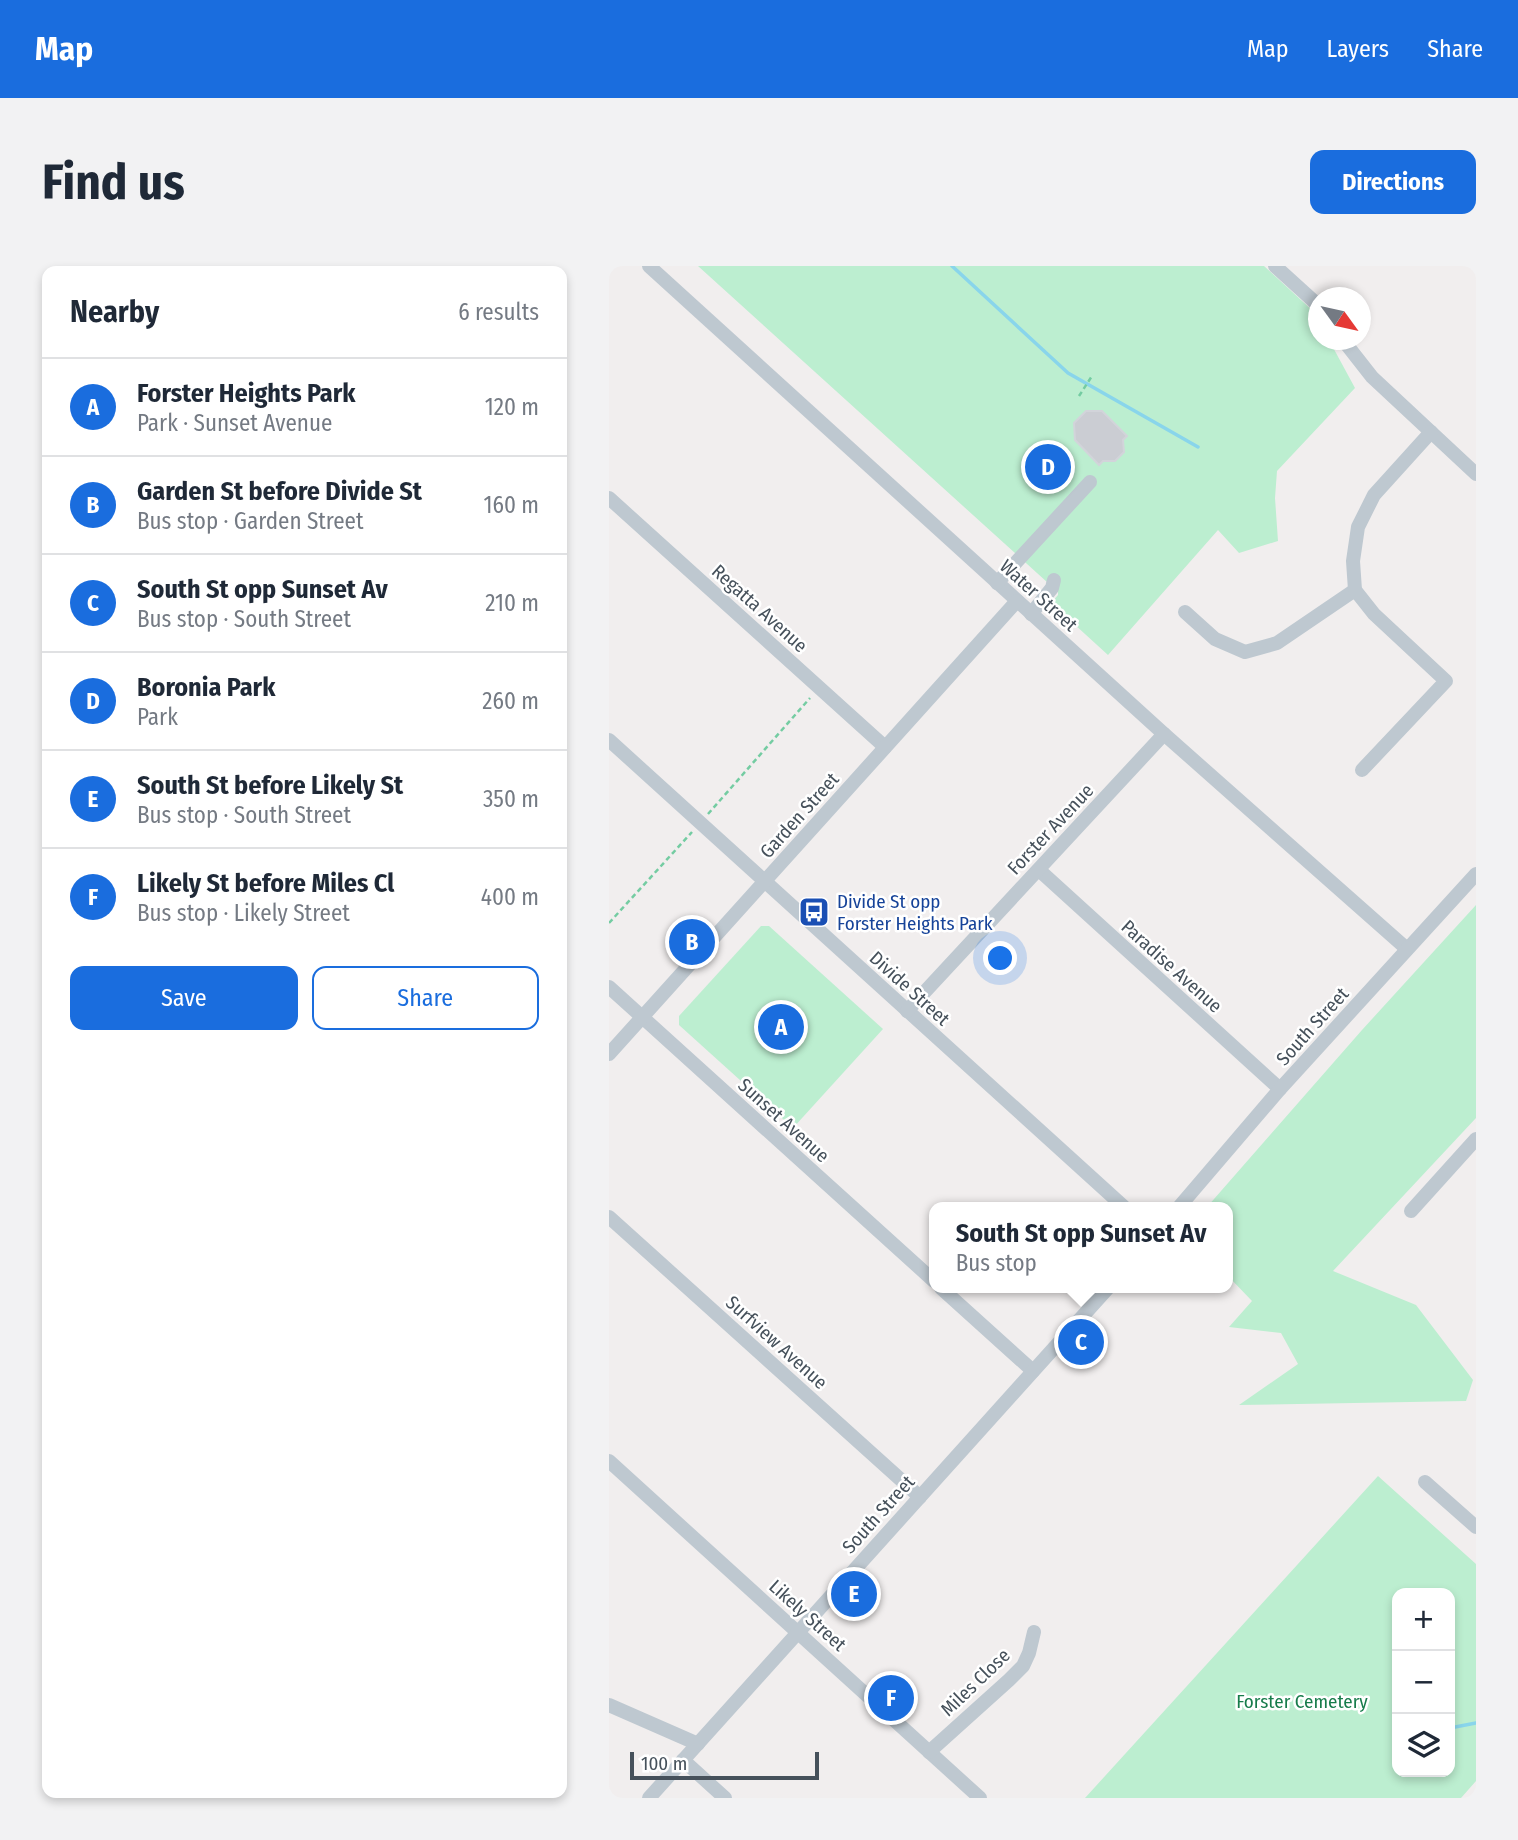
<!DOCTYPE html>
<meta charset="utf-8">
<style>
body{margin:0;font-family:"Fira Sans Condensed",sans-serif;background:#f2f2f3;color:#1f2937}
.controls{position:absolute;right:21px;bottom:21px;display:grid;overflow:hidden;border-radius:14px;box-shadow:0 4px 10px #0003}
.controls button{width:63px;height:63px;display:grid;place-items:center;padding:0;border:0;border-bottom:2px solid #e0e1e3;background:#fff;color:#1f2937;font:35px sans-serif}
.compass{position:absolute;left:699px;top:21px;width:63px;height:63px;border-radius:50%;background:#fff;box-shadow:0 4px 10px #0003;rotate:123deg}
.scale{position:absolute;left:21px;bottom:18px;width:189px;box-sizing:border-box;padding-left:7px;border:4px solid #46515b;border-top:0;font-size:19px;line-height:24px;white-space:nowrap;color:#46515b;-webkit-text-stroke:5px #fff;paint-order:stroke}
.you{position:absolute;left:392px;top:693px;width:24px;height:24px;margin:-18px;border:5px solid #fff;border-radius:50%;background:#1a73e8;box-shadow:0 0 0 10px #1a73e833}
.badge{display:grid;place-items:center;width:46px;height:46px;border-radius:50%;background:#1a6dde;color:#fff;font-size:23px;font-weight:700}
.pin{position:absolute;translate:-50% -50%;border:4px solid #fff;box-shadow:0 2px 7px #0006}
.popup{position:absolute;left:320px;top:936px;width:304px;height:91px;box-sizing:border-box;display:grid;place-content:center;border-radius:14px;background:#fff;filter:drop-shadow(0 2px 5px #0005);font-size:23px;white-space:nowrap;color:#747a83}
.popup b{font-size:26px;color:#1f2937}
.popup::after{content:'';position:absolute;left:50%;top:100%;margin-left:-14px;border:14px solid transparent;border-top-color:#fff}
.list{margin:0;padding:0;list-style:none}
h2{display:flex;justify-content:space-between;align-items:center;height:91px;margin:0;padding:0 28px;font-size:30px}
h2 small{font-size:23px;font-weight:400;color:#747a83}
.list li{display:grid;grid-template-columns:46px 1fr auto;gap:21px;align-items:center;box-sizing:border-box;height:98px;padding:0 28px;border-top:2px solid #e0e1e3}
.list b{display:block;font-size:26px;white-space:nowrap}
.list p{margin:0;font-size:23px;white-space:nowrap;color:#747a83}
.list em{font-size:23px;font-style:normal;color:#747a83}
.actions{display:flex;gap:14px;padding:21px 28px}
.actions a{flex:1;padding:16px 0;border:2px solid #1a6dde;border-radius:14px;text-align:center;font-size:24px;color:#1a6dde}
.actions .main{background:#1a6dde;color:#fff}
.icon{flex:none;width:38px;height:38px;fill:none;stroke:currentColor;stroke-width:2;stroke-linecap:round;stroke-linejoin:round}
.map{position:relative;flex:none;width:867px;height:1532px;overflow:hidden;border-radius:14px}
header{display:flex;align-items:center;gap:42px;box-sizing:border-box;height:98px;padding:0 35px;background:#1a6dde;color:#fff}
header strong{font-size:33px}
nav{display:flex;gap:38px;margin-inline-start:auto;font-size:24px}
.intro{display:flex;align-items:center;justify-content:space-between;box-sizing:border-box;height:168px;padding:0 42px}
h1{margin:0;font-size:49px}
.button{padding:18px 32px;border-radius:14px;background:#1a6dde;color:#fff;font-size:24px;font-weight:700}
main{display:flex;gap:42px;padding:0 42px}
aside{flex:1;background:#fff;border-radius:14px;box-shadow:0 4px 10px #0003}
.map>svg:first-child{display:block}
.green{fill:#bceed0;fill-rule:evenodd}
.lines{fill:none;stroke-linecap:round;stroke-linejoin:round}
.stream{stroke:#89d5eb;stroke-width:3.5}
.building{fill:#cbcdd3;stroke:#d2d4da;stroke-width:2}
.path{stroke:#74cca2;stroke-width:2.5;stroke-dasharray:5 3.5;stroke-linecap:butt}
.minor{stroke:#bec8d0;stroke-width:14}
.labels{text-anchor:middle;stroke-width:5;stroke-linejoin:round;paint-order:stroke}
.street-label{font-size:19px;fill:#46515b;stroke:#fff}
.transit-label{font-size:19px;fill:#164399;stroke:#fff;text-anchor:start}
.park-label{font-size:19px;fill:#177c4b;stroke:#fff}
</style>
<header>
<strong>Map</strong>
<nav><a>Map</a><a>Layers</a><a>Share</a></nav>
</header>
<div class="intro"><h1>Find us</h1><a class="button">Directions</a></div>
<main>
<aside>
<h2>Nearby<small>6 results</small></h2>
<ul class="list">
<li><span class="badge">A</span><div><b>Forster Heights Park</b><p>Park · Sunset Avenue</p></div><em>120 m</em></li>
<li><span class="badge">B</span><div><b>Garden St before Divide St</b><p>Bus stop · Garden Street</p></div><em>160 m</em></li>
<li><span class="badge">C</span><div><b>South St opp Sunset Av</b><p>Bus stop · South Street</p></div><em>210 m</em></li>
<li><span class="badge">D</span><div><b>Boronia Park</b><p>Park</p></div><em>260 m</em></li>
<li><span class="badge">E</span><div><b>South St before Likely St</b><p>Bus stop · South Street</p></div><em>350 m</em></li>
<li><span class="badge">F</span><div><b>Likely St before Miles Cl</b><p>Bus stop · Likely Street</p></div><em>400 m</em></li>
</ul>
<div class="actions"><a class="main">Save</a><a>Share</a></div>
</aside>
<div class="map">
<svg width="867" height="1532" viewBox="0 0 867 1532">
<rect width="100%" height="100%" fill="#f1eeee"/>
<g class="green">
<polygon points="89,0 655,0 704,45 709,56 710,74 720,74 746,122 668,205 666,232 669,275 630,287 609,264 499,389 442,337 449,329 449,326"/>
<polygon points="867,639 867,852 724,1005 807,1039 864,1114 857,1135 630,1139 689,1098 672,1067 620,1061 643,1035 619,1010 619,941 598,941 753,764"/>
<polygon points="152,660 160,660 274,763 184,862 70,759 70,750"/>
<path d="M 769,1210 L 867,1298 L 867,1515 L 852,1532 L 476,1532 ZM 788,1327 L 841,1327 L 841,1506 L 788,1506 Z"/>
</g>
<g class="lines">
<g class="stream">
<polyline points="343,0 459,107 589,181"/>
<polyline points="841,1462 867,1457"/>
<polyline points="786,1492 788,1490"/>
</g>
</g>
<polygon class="building" points="477,145 493,145 518,170 514,174 515,186 506,195 494,195 490,199 466,174 465,157"/>
<g class="lines">
<g class="path">
<polyline points="470,130 483,110"/>
<polyline points="99,548 201,432"/>
<polyline points="0,657 83,566"/>
</g>
<g class="minor">
<polyline points="40,0 555,468 798,683"/>
<polyline points="666,0 710,40"/>
<polyline points="734,74 763,111 867,208"/>
<polyline points="0,232 276,481"/>
<polyline points="388,317 481,216"/>
<polyline points="576,346 606,373 636,386 668,377 746,324"/>
<polyline points="422,348 443,322 445,314"/>
<polyline points="0,474 515,941"/>
<polyline points="753,504 837,415 765,348 746,324 744,295 749,261 765,229 822,166"/>
<polyline points="430,604 671,823"/>
<polyline points="0,721 325,1015"/>
<polyline points="298,745 555,468"/>
<polyline points="0,788 408,335"/>
<polyline points="570,941 671,823 867,608"/>
<polyline points="802,945 867,873"/>
<polyline points="0,951 311,1231"/>
<polyline points="332,1022 424,1105"/>
<polyline points="0,1195 371,1532"/>
<polyline points="816,1216 867,1261"/>
<polyline points="0,1439 89,1478"/>
<polyline points="320,1486 400,1414 414,1400 420,1387 425,1366"/>
<polyline points="74,1494 116,1532"/>
<polyline points="40,1532 499,1022"/>
</g>
</g>
<defs>
<g id="bus-square" transform="scale(1.575)"><rect x="-9" y="-9" width="18" height="18" rx="4" fill="#1a4fb4" stroke="#fff"/><path d="M-5-6H5V4H4V6H2V4H-2V6H-4V4H-5ZM-3.5-4V0h7V-4ZM-3.5 1.2v1.5H-2V1.2ZM2 1.2v1.5H3.5V1.2Z" fill="#fff"/></g>
</defs>
<g fill-rule="evenodd">
<use href="#bus-square" x="205" y="646"/>
</g>
<g class="labels">
<g class="street-label">
<text transform="translate(430 329) rotate(42)" y="7">Water Street</text>
<text transform="translate(151 342) rotate(42)" y="7">Regatta Avenue</text>
<text transform="translate(190 549) rotate(-48)" y="7">Garden Street</text>
<text transform="translate(441 563) rotate(-47)" y="7">Forster Avenue</text>
<text transform="translate(563 700) rotate(42)" y="7">Paradise Avenue</text>
<text transform="translate(301 722) rotate(42)" y="7">Divide Street</text>
<text transform="translate(703 760) rotate(-48)" y="7">South Street</text>
<text transform="translate(175 854) rotate(42)" y="7">Sunset Avenue</text>
<text transform="translate(168 1076) rotate(42)" y="7">Surfview Avenue</text>
<text transform="translate(269 1248) rotate(-48)" y="7">South Street</text>
<text transform="translate(199 1349) rotate(42)" y="7">Likely Street</text>
<text transform="translate(366 1416) rotate(-44)" y="7">Miles Close</text>
</g>
<g class="transit-label">
<text x="228" y="642">Divide St opp<tspan x="228" dy="22">Forster Heights Park</tspan></text>
</g>
<g class="park-label">
<text x="693" y="1442">Forster Cemetery</text>
</g>
</g>
</svg>
<div class="controls">
<button>+</button>
<button>−</button>
<button><svg class="icon" aria-label="layers" viewBox="0 0 24 24"><path d="M12 4l9 5-9 5-9-5zM3 14l9 5 9-5"/></svg></button>
</div>
<svg class="compass" viewBox="-18 -18 36 36"><path d="M0-13l5 13h-10z" fill="#e53935"/><path d="M0 13l5-13h-10z" fill="#747a83"/></svg>
<div class="scale">100 m</div>
<div class="you"></div>
<div class="pin badge" style="left:172px;top:761px">A</div>
<div class="pin badge" style="left:83px;top:676px">B</div>
<div class="pin badge" style="left:472px;top:1076px">C</div>
<div class="popup"><b>South St opp Sunset Av</b>Bus stop</div>
<div class="pin badge" style="left:439px;top:201px">D</div>
<div class="pin badge" style="left:245px;top:1328px">E</div>
<div class="pin badge" style="left:282px;top:1432px">F</div>
</div>
</main>
